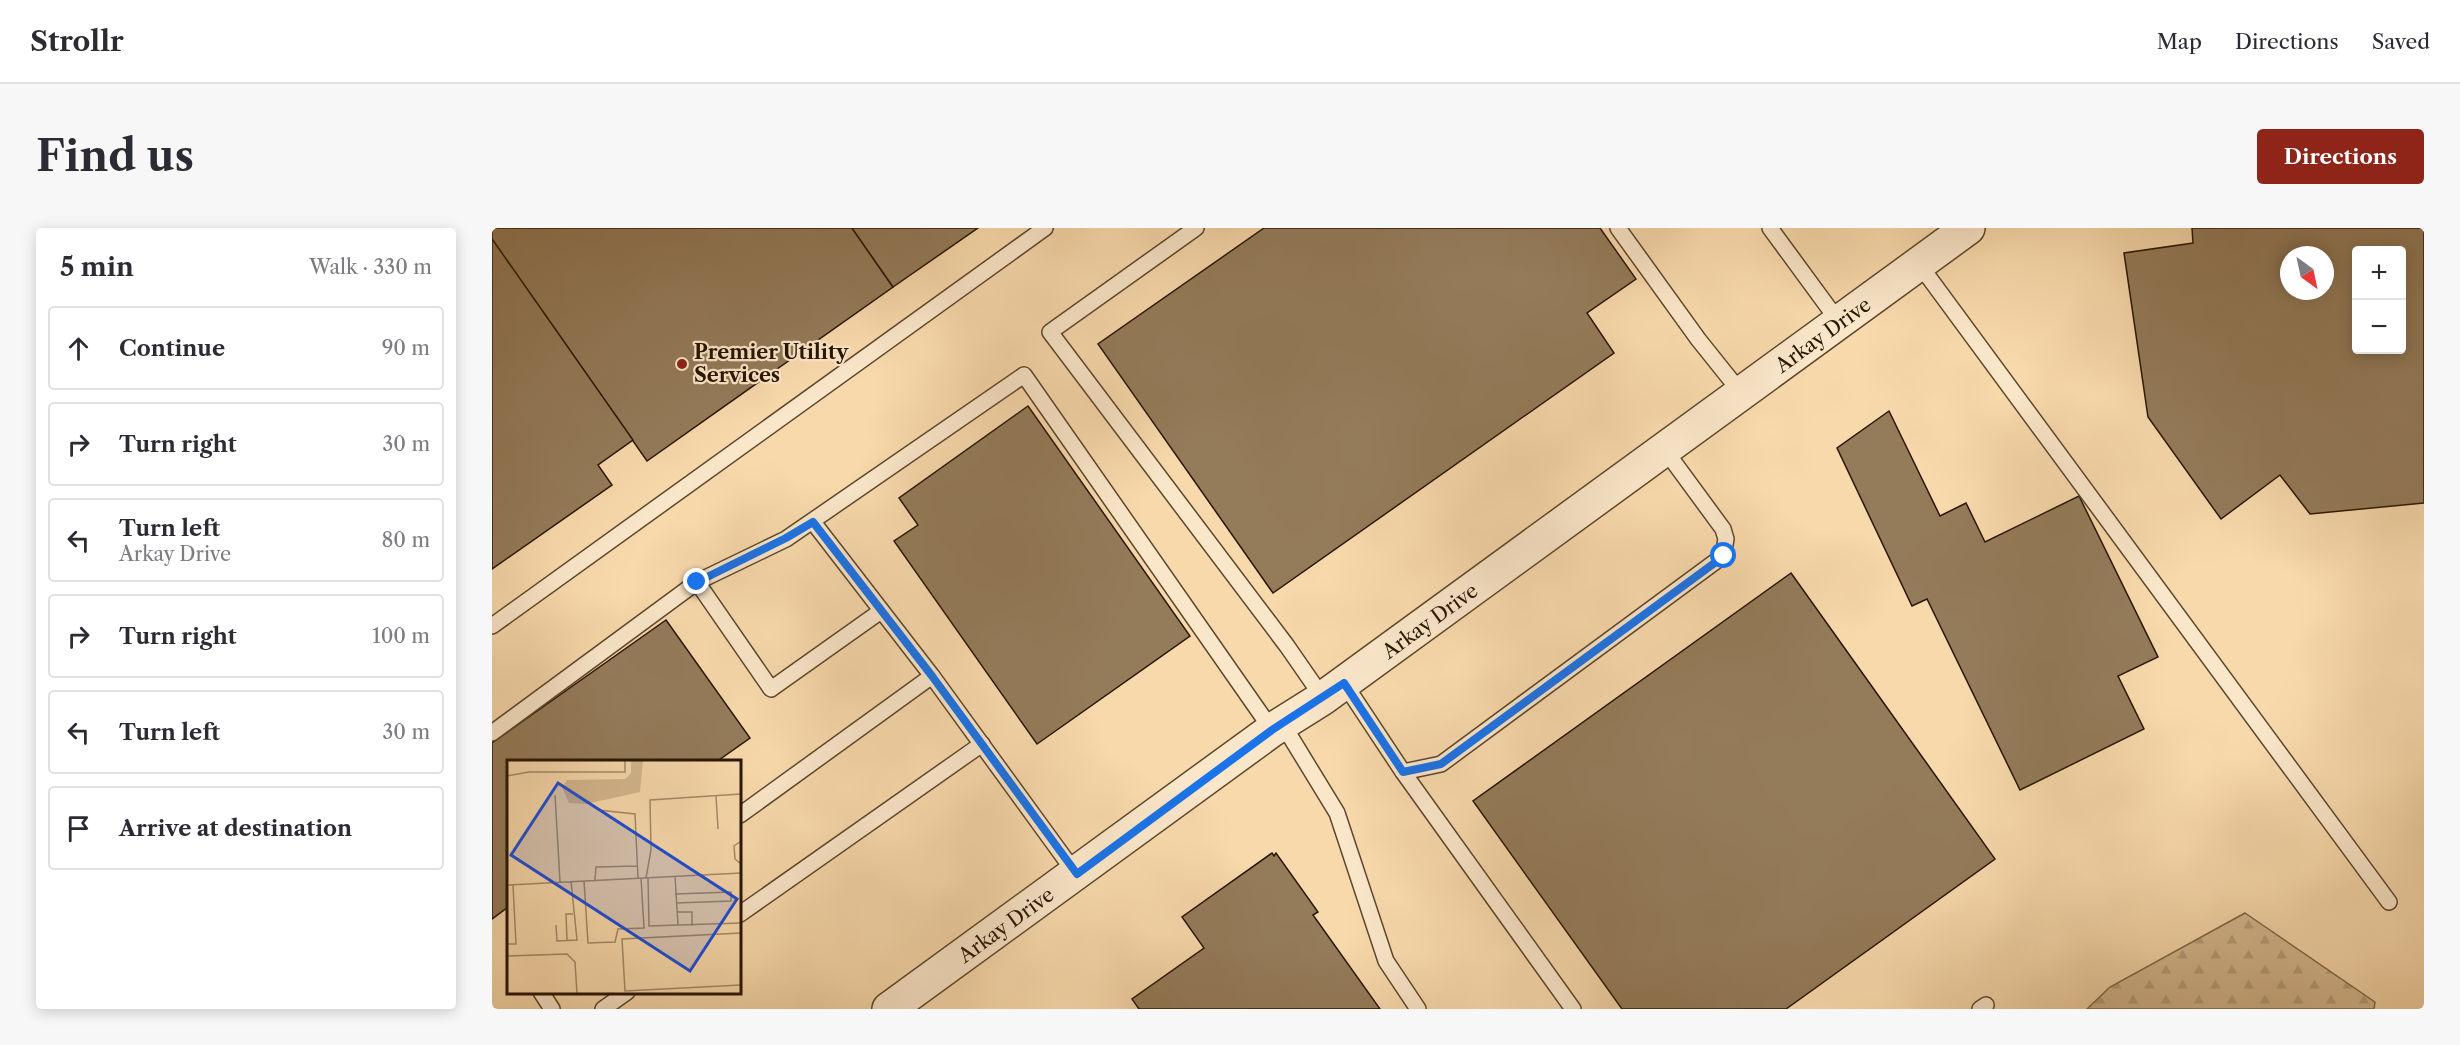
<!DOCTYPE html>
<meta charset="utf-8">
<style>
body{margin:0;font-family:"Libre Caslon Text",serif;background:#f7f7f7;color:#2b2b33}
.controls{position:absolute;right:18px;top:18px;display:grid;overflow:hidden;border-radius:6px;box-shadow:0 3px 15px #0003}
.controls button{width:54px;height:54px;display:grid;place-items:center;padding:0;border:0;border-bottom:2px solid #e1e1e2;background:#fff;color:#2b2b33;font:30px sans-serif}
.compass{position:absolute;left:1788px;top:18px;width:54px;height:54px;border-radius:50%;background:#fff;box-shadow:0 3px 15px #0003;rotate:147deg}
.stop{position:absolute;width:18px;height:18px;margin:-14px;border:4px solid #1a73e8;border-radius:50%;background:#fff}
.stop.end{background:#1a73e8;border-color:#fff;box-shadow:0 2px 6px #0008}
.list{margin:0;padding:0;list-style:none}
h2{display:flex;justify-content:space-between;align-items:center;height:78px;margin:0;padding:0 24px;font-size:26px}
h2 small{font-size:20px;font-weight:400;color:#7c7c81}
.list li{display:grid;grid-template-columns:39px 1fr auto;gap:18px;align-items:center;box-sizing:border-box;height:84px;margin:0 12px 12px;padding:0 12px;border:2px solid #e1e1e2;border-radius:6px}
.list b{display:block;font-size:22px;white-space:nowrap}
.list p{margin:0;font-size:20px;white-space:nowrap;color:#7c7c81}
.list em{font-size:20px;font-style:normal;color:#7c7c81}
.icon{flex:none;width:33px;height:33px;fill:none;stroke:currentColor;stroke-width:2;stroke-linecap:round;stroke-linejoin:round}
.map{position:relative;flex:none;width:1932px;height:781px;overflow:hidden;border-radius:6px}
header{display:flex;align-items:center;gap:36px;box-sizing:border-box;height:84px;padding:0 30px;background:#fff;border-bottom:2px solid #e1e1e2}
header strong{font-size:28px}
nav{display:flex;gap:33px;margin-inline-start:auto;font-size:21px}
.intro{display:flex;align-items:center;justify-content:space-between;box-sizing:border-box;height:144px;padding:0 36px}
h1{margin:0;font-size:42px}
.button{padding:15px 27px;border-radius:6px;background:#8f2418;color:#fff;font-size:21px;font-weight:700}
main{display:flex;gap:36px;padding:0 36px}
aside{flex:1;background:#fff;border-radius:6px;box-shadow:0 3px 15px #0003}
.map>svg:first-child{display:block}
.forest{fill:url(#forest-firs);stroke:#7e6748;stroke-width:1.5}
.building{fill:#947b5a;stroke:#281601;stroke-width:1.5;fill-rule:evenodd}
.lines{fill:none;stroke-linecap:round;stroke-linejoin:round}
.service-casing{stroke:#5c472c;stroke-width:18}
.tertiary-casing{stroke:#5c472c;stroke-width:36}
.service{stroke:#fae6c9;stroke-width:15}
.tertiary{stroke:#fae6c9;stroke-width:33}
.route{stroke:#1a73e8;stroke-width:8}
.poi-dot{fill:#8f2418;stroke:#fae6c9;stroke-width:2}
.labels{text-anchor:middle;stroke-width:4.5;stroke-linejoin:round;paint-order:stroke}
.street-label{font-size:20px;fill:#281601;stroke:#fae6c9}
.poi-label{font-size:20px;font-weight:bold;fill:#281601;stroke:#fae6c9;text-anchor:start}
.inset-road{fill:none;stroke:#a58b68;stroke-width:1.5}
.view{fill:#1d4ed8;fill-opacity:0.15;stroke:#1d4ed8;stroke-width:3}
.inset-edge{fill:none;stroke:#281601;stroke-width:3}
</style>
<header>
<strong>Strollr</strong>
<nav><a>Map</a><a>Directions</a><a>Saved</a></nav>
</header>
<div class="intro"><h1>Find us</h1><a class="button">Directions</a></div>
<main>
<aside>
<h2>5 min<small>Walk · 330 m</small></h2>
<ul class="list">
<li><svg class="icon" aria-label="ahead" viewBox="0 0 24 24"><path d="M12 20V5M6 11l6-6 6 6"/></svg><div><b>Continue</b></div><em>90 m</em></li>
<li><svg class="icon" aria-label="right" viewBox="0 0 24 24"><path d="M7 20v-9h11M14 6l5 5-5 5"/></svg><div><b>Turn right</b></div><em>30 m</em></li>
<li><svg class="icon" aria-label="left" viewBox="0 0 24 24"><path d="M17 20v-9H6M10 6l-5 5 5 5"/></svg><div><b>Turn left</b><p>Arkay Drive</p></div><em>80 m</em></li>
<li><svg class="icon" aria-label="right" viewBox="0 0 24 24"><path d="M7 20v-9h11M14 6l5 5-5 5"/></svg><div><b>Turn right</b></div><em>100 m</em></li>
<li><svg class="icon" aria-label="left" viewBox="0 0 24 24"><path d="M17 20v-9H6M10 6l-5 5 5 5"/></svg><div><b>Turn left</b></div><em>30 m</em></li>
<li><svg class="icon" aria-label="arrive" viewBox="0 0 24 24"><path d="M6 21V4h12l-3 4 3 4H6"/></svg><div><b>Arrive at destination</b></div></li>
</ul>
</aside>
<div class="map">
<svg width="1932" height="781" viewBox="0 0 1932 781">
<defs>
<pattern id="forest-firs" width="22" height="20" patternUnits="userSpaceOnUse" patternTransform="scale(1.5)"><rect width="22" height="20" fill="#d5b88f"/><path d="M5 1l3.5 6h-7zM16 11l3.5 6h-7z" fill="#b79d7a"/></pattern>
</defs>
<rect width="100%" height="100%" fill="#f8d9ac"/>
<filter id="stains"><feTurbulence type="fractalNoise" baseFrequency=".00333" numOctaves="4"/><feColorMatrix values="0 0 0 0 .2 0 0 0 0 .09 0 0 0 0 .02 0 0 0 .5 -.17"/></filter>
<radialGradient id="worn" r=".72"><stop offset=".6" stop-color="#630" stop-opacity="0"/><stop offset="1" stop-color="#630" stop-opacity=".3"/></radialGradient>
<polygon class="forest" points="1753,685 1883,774 1882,781 1595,781 1618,759"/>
<g class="building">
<polygon points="0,0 360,0 401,59 155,233 0,11"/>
<polygon points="360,0 486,0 401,59"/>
<polygon points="772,0 1108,0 1144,51 1095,85 1122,125 781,365 606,116"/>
<path d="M 1700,0 L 1932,0 L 1932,275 L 1818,286 L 1788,247 L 1729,291 L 1656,189 L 1632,25 L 1701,15 ZM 1864,22 L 1910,22 L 1910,122 L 1864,122 ZM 1797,27 L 1833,27 L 1833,63 L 1797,63 Z"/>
<polygon points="0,11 141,212 106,237 120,257 0,341"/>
<polygon points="536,178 698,408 545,516 402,313 426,297 407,270"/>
<polygon points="1397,183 1448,288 1474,275 1493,314 1587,268 1666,429 1626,448 1652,501 1528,562 1435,371 1420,378 1345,220"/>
<polygon points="1299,345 1503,631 1294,781 1130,781 981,573"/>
<polygon points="174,392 258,510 224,534 16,534 16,679 0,691 0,515"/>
<polygon points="780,625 782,628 784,625 826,684 821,687 888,781 647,781 640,771 712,720 690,689"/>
</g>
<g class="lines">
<g class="service-casing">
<g id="service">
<polyline points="704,0 558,104 795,418 831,470"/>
<polyline points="1126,0 1206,111 1250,166"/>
<polyline points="1278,0 1347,94"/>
<polyline points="1427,36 1897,674"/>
<polyline points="321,294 440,448 584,646"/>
<polyline points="205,354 279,461 389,383"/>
<polyline points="0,398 553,0"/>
<polyline points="852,455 911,544 1081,781"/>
<polyline points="790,495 845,585 894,733 926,781"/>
<polyline points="0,505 205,354 294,311 532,147 780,502"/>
<polyline points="911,544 949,536 1231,328 1234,311 1231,301 1173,222"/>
<polyline points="248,587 440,448"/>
<polyline points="248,686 490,516"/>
<polyline points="49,764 60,781"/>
<polyline points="111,781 135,764"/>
<polyline points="1488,781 1494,777"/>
</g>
</g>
<g class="tertiary-casing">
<polyline id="tertiary" points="397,781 780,502 831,470 1476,0"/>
</g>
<use href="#service" class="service"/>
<use href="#tertiary" class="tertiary"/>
</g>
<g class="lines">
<polyline class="route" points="205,354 294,310 321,294 440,448 585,646 780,502 852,455 911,544 949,536 1232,328"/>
</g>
<circle class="poi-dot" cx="190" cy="136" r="6"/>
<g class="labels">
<g class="street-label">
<text transform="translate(1331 107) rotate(-36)" y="7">Arkay Drive</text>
<text transform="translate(938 393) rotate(-36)" y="7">Arkay Drive</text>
<text transform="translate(514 697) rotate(-36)" y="7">Arkay Drive</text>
</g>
<g class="poi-label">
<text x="202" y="131">Premier Utility<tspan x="202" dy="23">Services</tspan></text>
</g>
</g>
<g transform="translate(15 532)">
<rect width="234" height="234" fill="#f8d9ac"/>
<path d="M 124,0 L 136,0 L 133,32 L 79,44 L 62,43 L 55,27 L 60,20 L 118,19 L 124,13 Z" fill="#d5b88f"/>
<path class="inset-road" d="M 22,12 L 118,12 L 118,0M 0,16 L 22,12M 48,35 L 53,122M 209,36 L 211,69M 91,50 L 128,54 L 131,118M 234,81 L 227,86 L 228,99 L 234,104M 168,116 L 171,165M 139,118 L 144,90 L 143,40 L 234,34M 141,118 L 142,166 L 234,163M 88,120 L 89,107 L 131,106M 77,121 L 81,183 L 108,182 L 111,169 L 137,168 L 134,118M 0,125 L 234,113M 168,134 L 224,132 L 224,141 L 169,143M 170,152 L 185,152 L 185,166M 49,165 L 50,181 L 70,180 L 64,121M 234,173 L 115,179 L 118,231 L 234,225M 60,180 L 59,154 L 66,154M 0,184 L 9,184 L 6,125M 0,196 L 60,194 L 68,202 L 70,234"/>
<path class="view" d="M 51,23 L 230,139 L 183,211 L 4,95 Z"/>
<rect width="234" height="234" class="inset-edge"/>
</g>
<rect width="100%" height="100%" filter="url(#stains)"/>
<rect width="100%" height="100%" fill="url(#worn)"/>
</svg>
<div class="controls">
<button>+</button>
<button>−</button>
</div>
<svg class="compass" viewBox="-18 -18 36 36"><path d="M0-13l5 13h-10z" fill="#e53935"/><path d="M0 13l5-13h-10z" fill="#7c7c81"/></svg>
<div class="stop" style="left:1232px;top:328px"></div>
<div class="stop end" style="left:205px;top:354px"></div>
</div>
</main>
